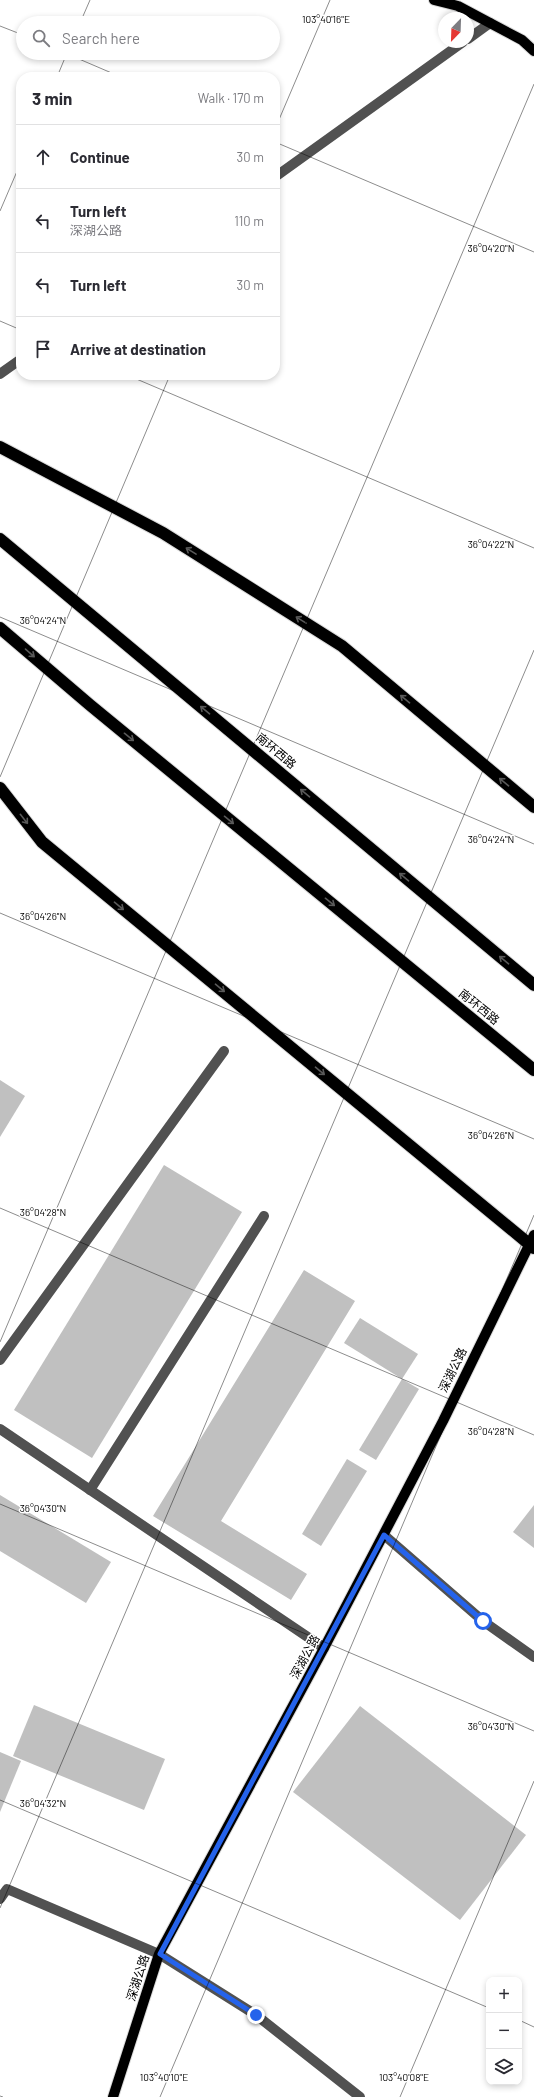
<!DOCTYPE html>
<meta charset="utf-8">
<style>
body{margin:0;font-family:Barlow,"Noto Sans SC",sans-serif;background:#f2f2f3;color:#2b2b33}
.controls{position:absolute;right:12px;bottom:12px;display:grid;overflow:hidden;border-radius:8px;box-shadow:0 2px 6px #0003}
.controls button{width:36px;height:36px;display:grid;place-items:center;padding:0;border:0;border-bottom:1px solid #e1e1e2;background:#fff;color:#2b2b33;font:20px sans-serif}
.compass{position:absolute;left:438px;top:12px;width:36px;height:36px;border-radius:50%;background:#fff;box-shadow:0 2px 6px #0003;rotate:203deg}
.stop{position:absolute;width:12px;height:12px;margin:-9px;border:3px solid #2563eb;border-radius:50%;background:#fff}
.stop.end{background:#2563eb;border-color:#fff;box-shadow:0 1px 4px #0008}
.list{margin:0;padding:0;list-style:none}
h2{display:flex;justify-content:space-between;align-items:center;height:52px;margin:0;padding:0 16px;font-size:17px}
h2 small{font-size:13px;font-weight:400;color:#7c7c81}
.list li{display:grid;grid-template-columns:26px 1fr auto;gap:12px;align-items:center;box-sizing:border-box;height:64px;padding:0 16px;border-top:1px solid #e1e1e2}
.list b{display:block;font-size:15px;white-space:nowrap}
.list p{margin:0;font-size:13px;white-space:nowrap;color:#7c7c81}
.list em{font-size:13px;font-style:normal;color:#7c7c81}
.icon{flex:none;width:22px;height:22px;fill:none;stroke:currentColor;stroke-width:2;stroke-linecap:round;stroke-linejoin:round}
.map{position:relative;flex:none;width:534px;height:2097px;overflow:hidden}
.search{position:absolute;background:#fff;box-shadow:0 2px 6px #0003;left:16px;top:16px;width:264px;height:44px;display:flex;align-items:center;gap:10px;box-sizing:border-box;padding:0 14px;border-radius:22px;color:#7c7c81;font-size:15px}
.panel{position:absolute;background:#fff;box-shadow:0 2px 6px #0003;left:16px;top:72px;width:264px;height:308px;border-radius:16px}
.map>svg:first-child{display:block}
.building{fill:#c0c0c0}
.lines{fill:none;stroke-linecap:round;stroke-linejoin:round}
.major-casing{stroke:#dbdbdb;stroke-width:12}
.highway-casing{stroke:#dbdbdb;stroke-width:14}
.minor{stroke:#515151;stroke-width:10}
.major{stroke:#000;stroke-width:10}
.highway{stroke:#000;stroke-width:12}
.oneway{stroke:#595959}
.route{stroke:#2563eb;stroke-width:5}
.ticks{fill:none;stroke:#000;stroke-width:1;stroke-opacity:0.45}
.labels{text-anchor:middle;stroke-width:3;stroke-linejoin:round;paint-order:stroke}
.street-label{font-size:12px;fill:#000;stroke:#fff}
.ticks-label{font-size:10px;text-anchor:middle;fill:#000;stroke:#fff;stroke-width:3;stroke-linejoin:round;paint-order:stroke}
</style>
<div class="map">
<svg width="534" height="2097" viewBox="0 0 534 2097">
<rect width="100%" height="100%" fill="#fff"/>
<g class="building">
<polygon points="0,1080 25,1096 0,1137"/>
<polygon points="164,1165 242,1212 92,1458 14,1410"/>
<polygon points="304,1270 355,1301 221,1521 307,1574 291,1600 153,1516"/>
<polygon points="360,1318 418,1354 402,1379 344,1343"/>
<polygon points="402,1379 419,1389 376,1460 359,1450"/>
<polygon points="347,1459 367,1471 321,1546 302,1534"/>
<polygon points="0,1495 111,1562 86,1603 0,1551"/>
<polygon points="534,1505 534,1548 513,1532"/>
<polygon points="34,1705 165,1759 144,1810 13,1756"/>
<polygon points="360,1706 526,1835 460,1920 293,1792"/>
<polygon points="0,1752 21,1761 0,1812"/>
</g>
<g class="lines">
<g class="major-casing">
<g id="major">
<polyline points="434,0 458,6 522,40 534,51"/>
<polyline points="113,2097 159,1954 324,1648 443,1421 534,1235"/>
</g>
</g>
<g class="highway-casing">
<g id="highway">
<polyline points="0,447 163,533 342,646 534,807"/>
<polyline points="0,539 534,985"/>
<polyline points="0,628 90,705 534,1070"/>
<polyline points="0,788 42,842 534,1248"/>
</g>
</g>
<g class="minor">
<polyline points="468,39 490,23"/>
<polyline points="275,177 463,42"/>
<polyline points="0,374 21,359"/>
<polyline points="0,1360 224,1051"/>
<polyline points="0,1429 324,1648"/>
<polyline points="90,1490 264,1216"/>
<polyline points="384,1535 483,1621 534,1657"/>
<polyline points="0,1899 7,1889 159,1954 256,2015 360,2097"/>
</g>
<use href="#major" class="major"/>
<use href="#highway" class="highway"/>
</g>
<defs><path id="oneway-shaft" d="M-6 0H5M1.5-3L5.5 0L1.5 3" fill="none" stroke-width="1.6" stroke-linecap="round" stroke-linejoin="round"/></defs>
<g class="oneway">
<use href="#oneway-shaft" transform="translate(191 551) rotate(-148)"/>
<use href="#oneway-shaft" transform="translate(301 620) rotate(-148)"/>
<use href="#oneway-shaft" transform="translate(30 653) rotate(41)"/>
<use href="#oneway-shaft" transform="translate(405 699) rotate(-140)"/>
<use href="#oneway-shaft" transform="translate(205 710) rotate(-140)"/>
<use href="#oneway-shaft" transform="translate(129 737) rotate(39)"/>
<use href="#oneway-shaft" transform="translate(504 782) rotate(-140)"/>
<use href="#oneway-shaft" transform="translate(305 793) rotate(-140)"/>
<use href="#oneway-shaft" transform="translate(24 819) rotate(52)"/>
<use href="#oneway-shaft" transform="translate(229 820) rotate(39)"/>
<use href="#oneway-shaft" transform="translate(404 877) rotate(-140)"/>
<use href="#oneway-shaft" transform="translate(330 902) rotate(39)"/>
<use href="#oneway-shaft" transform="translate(119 906) rotate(40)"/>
<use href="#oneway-shaft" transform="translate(504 960) rotate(-140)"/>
<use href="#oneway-shaft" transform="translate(220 988) rotate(40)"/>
<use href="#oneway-shaft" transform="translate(320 1071) rotate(40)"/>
</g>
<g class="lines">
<polyline class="route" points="256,2015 160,1954 384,1535 483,1621"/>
</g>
<path class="ticks" d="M 80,23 L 90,0M 0,26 L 23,35M 65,53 L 121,77M 57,77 L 67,53M 275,129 L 330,0M 275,142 L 534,252M 0,211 L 21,162M 0,321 L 21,330M 127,375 L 534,548M 0,617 L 534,844M 0,777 L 170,375M 0,913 L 534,1139M 0,1208 L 534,1435M 0,1342 L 534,84M 0,1504 L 534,1731M 0,1800 L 489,2008M 0,1908 L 534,650M 519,2020 L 534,2027M 0,2096 L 3,2097M 160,2097 L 534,1215M 400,2097 L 534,1781"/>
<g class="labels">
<g class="street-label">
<text transform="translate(276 751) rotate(40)" y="4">南环西路</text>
<text transform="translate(479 1007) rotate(39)" y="4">南环西路</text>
<text transform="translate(453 1370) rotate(-64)" y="4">深湖公路</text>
<text transform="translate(305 1657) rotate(-62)" y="4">深湖公路</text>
<text transform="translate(138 1978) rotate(-72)" y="4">深湖公路</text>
</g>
</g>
<g class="ticks-label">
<text x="326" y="23">103°40'16"E</text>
<text x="491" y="252">36°04'20"N</text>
<text x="491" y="548">36°04'22"N</text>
<text x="43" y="624">36°04'24"N</text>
<text x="491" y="843">36°04'24"N</text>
<text x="43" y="920">36°04'26"N</text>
<text x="491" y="1139">36°04'26"N</text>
<text x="43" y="1216">36°04'28"N</text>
<text x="491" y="1435">36°04'28"N</text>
<text x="43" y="1512">36°04'30"N</text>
<text x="491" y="1730">36°04'30"N</text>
<text x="43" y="1807">36°04'32"N</text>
<text x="164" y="2081">103°40'10"E</text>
<text x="404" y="2081">103°40'08"E</text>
</g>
</svg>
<div class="controls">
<button>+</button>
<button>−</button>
<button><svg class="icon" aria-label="layers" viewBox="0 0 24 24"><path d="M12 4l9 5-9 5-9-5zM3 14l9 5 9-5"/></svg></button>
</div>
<svg class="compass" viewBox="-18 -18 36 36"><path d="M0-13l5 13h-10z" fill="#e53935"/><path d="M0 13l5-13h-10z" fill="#7c7c81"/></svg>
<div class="stop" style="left:483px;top:1621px"></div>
<div class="stop end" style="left:256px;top:2015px"></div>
<div class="search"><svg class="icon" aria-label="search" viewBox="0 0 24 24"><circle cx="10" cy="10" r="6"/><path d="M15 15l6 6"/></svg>Search here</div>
<section class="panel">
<h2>3 min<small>Walk · 170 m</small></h2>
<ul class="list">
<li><svg class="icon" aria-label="ahead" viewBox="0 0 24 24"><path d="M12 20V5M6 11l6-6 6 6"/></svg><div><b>Continue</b></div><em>30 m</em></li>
<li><svg class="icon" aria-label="left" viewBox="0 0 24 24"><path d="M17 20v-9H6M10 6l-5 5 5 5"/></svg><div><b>Turn left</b><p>深湖公路</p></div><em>110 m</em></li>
<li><svg class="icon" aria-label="left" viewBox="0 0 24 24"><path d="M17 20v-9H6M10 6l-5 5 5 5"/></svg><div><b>Turn left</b></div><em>30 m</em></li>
<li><svg class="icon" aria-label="arrive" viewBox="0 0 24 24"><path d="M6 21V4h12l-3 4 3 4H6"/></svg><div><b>Arrive at destination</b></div></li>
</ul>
</section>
</div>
